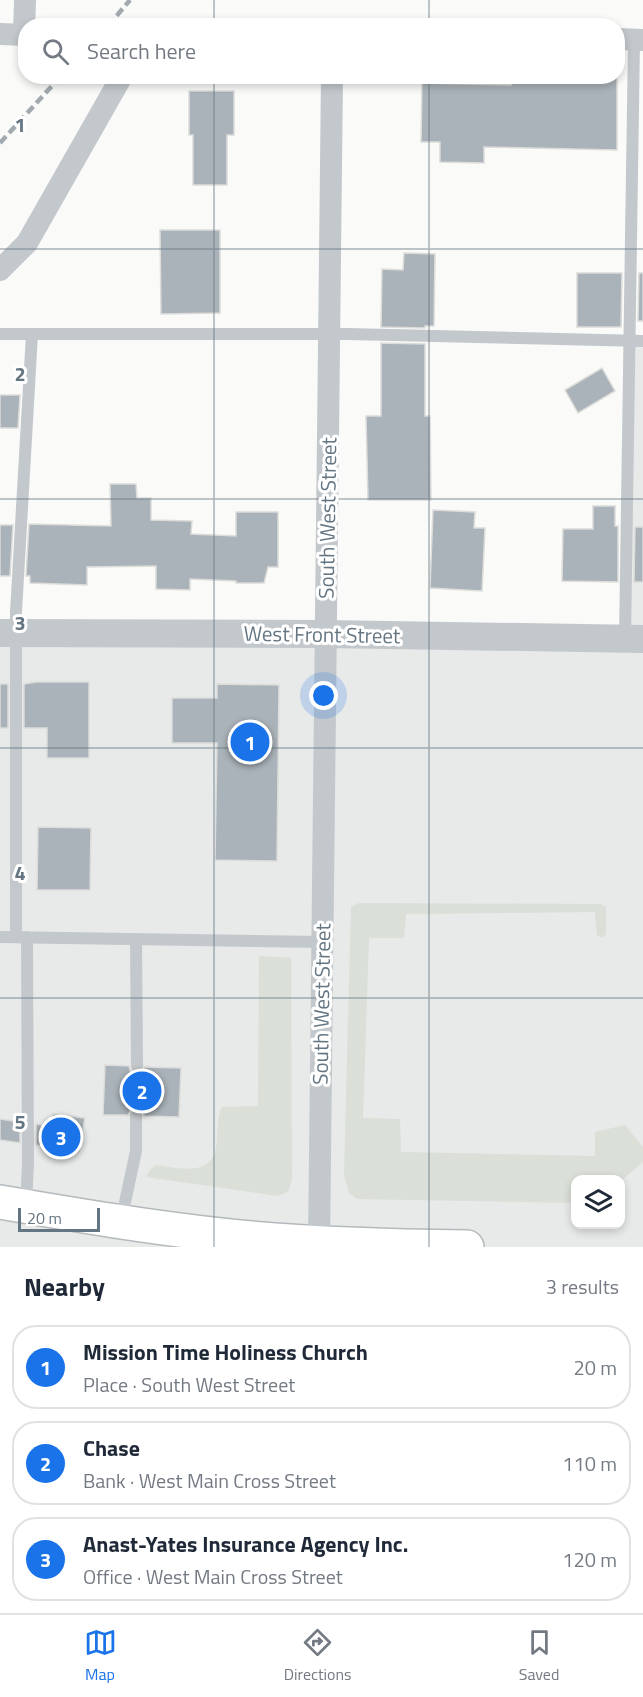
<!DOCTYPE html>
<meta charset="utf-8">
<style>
body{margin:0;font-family:"Titillium Web",sans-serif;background:#f2f2f3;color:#1f2937}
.controls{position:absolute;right:18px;bottom:18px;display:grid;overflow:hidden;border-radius:12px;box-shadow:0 3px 9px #0003}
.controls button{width:54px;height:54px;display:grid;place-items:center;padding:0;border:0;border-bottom:2px solid #e0e1e3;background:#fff;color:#1f2937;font:30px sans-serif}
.scale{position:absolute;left:18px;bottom:15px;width:82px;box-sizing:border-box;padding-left:6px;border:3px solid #657683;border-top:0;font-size:16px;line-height:21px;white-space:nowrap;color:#657683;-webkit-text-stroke:4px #fff;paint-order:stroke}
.you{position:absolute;left:324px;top:696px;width:21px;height:21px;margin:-15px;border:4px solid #fff;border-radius:50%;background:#1a73e8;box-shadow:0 0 0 9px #1a73e833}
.badge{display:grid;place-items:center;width:39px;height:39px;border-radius:50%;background:#1a73e8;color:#fff;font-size:20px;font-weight:700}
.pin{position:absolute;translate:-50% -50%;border:3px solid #fff;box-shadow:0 2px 6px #0006}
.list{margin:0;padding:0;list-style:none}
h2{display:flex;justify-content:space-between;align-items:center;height:78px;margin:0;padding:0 24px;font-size:26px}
h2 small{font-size:20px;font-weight:400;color:#747a83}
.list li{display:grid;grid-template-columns:39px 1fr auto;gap:18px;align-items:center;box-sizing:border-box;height:84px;margin:0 12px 12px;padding:0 12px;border:2px solid #e0e1e3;border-radius:24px}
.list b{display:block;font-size:22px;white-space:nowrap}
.list p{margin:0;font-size:20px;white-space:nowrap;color:#747a83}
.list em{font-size:20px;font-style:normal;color:#747a83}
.icon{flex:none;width:33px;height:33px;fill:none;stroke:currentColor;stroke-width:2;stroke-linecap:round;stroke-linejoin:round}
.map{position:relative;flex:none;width:643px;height:1247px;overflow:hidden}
.search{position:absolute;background:#fff;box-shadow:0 3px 9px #0003;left:18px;right:18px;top:18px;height:66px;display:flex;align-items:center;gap:15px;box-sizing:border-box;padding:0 21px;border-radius:24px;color:#747a83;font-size:22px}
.sheet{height:366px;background:#fff}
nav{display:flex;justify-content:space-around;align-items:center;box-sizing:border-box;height:84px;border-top:2px solid #e0e1e3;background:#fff;font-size:16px;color:#747a83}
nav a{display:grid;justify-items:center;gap:3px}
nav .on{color:#1a73e8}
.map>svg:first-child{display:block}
.built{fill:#e8e9e9;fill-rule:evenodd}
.green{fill:#dadfd7}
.building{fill:#aab3b9;stroke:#dcdcda;stroke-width:1.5}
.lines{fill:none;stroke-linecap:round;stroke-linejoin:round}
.trunk-casing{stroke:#b4b9bd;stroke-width:36}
.service{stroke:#c3c8cc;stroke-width:12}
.minor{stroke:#c3c8cc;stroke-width:22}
.tertiary{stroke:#c3c8cc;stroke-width:28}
.trunk{stroke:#fff;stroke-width:33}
.rail{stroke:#a2aab0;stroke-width:4.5;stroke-dasharray:9 4.5;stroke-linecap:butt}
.grid{fill:none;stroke:#657683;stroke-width:1.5;stroke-opacity:0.55}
.labels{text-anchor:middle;stroke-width:6;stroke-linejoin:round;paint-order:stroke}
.street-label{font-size:21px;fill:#657683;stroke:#fff}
.grid-label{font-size:20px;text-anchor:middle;font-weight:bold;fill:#657683;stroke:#fff;stroke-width:6;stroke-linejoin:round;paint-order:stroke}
</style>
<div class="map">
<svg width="643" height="1247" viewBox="0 0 643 1247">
<rect width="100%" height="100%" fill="#fafaf8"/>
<path class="built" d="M 630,341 L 643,341 L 643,1247 L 0,1247 L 0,631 L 624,639 ZM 576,1180 L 620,1180 L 620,1224 L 576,1224 Z"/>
<g class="green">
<polygon points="359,903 600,904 606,907 606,934 602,938 597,935 595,912 406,914 404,938 369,938 363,1118 400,1119 401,1152 595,1156 595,1132 625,1125 643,1147 643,1162 621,1181 576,1180 575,1203 357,1199 349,1193 344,1175 351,907"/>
<path d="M 259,956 L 291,958 L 292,1180 L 288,1192 L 278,1196 L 146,1177 L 150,1170 L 156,1165 C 183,1169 216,1178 217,1139 C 218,1128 217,1116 222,1107 L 258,1106 Z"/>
</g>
<g class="building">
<polygon points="511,76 617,77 617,150 484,147 484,163 440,162 440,142 421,142 422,83 511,85"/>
<polygon points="189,91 234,91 234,135 227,135 227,185 193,185 193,135 189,135"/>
<polygon points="160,230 220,230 220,313 161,314"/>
<polygon points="404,253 435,254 434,326 425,326 425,328 381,327 382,269 403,270"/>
<polygon points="577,273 622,273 621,327 577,327"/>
<polygon points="639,273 643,273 643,321 638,321"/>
<polygon points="381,343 425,344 425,416 430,416 431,500 368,500 366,416 381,416"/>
<polygon points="602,368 615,391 578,413 565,390"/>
<polygon points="0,395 20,395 18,428 0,428"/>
<polygon points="110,484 136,484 137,498 151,498 151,520 192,521 191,534 236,536 236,512 278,512 278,567 268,567 264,583 236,583 236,581 190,579 190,590 156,589 156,566 87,567 87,585 30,583 30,576 26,576 29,524 111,526"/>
<polygon points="593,506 615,506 615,526 618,526 618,582 562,581 563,529 593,529"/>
<polygon points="433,510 475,512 474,528 485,528 482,591 430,588"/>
<polygon points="0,525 13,525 10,576 0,576"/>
<polygon points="635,527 643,527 643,582 634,582"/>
<polygon points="36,682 89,682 89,758 47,758 47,728 24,728 24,684"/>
<rect x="0" y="684" width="8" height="44"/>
<polygon points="217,684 279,685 277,861 215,860 217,743 172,743 172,698 217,698"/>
<polygon points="38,827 91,828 90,890 37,890"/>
<polygon points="105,1065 129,1066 130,1071 136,1074 142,1073 145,1067 181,1068 179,1117 144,1116 143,1111 137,1108 131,1109 128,1115 103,1115"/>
<polygon points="53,1114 85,1118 79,1152 36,1145 36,1124 51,1127"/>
<polygon points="0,1119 20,1122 20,1143 0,1140"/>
</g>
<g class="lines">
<g class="trunk-casing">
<path id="trunk" d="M 0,1202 C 76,1215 153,1228 230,1236 C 309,1244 388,1246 467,1247"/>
</g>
<g class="service">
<polyline points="0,334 348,334 643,341"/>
<polyline points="625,638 634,40"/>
<polyline points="0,937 323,942"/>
<polyline points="16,937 16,612 32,334"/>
<polyline points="136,939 137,1066"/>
<polyline points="26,1205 28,1164 27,937"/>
<polyline points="121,1221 136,1151 136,1116"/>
</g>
<g class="minor">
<polyline points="0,34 26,35"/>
<polyline points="24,35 25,0"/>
<polyline points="618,39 643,40"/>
<polyline points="0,270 27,243 122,76"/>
<polyline points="319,1247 332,76"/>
</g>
<polyline class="tertiary" points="0,633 326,634 643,639"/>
<use href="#trunk" class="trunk"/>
<g class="rail">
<polyline points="108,26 130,0"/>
<polyline points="0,143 61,76"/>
</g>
</g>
<path class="grid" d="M 214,0 L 214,26M 429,0 L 429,26M 214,76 L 214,1247M 429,76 L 429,1247M 0,249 L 643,249M 0,499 L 643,499M 0,748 L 643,748M 0,998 L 643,998"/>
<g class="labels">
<g class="street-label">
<text transform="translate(328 518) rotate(-89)" y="7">South West Street</text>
<text transform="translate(322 635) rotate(1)" y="7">West Front Street</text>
<text transform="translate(322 1004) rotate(-89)" y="7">South West Street</text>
</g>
</g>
<g class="grid-label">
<text x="20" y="132">1</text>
<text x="20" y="381">2</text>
<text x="20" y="630">3</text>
<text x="20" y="880">4</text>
<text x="20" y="1129">5</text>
</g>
</svg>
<div class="controls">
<button><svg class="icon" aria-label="layers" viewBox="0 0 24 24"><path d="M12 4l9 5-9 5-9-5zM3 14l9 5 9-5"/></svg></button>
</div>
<div class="scale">20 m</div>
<div class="you"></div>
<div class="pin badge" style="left:250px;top:742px">1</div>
<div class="pin badge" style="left:142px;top:1091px">2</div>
<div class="pin badge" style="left:61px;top:1137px">3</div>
<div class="search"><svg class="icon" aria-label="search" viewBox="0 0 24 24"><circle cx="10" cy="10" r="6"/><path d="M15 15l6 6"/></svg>Search here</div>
</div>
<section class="sheet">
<h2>Nearby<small>3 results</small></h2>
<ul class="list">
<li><span class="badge">1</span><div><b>Mission Time Holiness Church</b><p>Place · South West Street</p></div><em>20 m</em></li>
<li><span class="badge">2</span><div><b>Chase</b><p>Bank · West Main Cross Street</p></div><em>110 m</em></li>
<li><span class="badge">3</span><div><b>Anast-Yates Insurance Agency Inc.</b><p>Office · West Main Cross Street</p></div><em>120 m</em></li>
</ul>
</section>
<nav>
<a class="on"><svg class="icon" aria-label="map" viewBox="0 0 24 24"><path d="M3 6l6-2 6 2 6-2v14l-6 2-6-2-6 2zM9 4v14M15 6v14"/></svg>Map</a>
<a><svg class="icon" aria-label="directions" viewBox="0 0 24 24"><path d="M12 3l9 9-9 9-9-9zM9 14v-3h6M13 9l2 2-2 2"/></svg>Directions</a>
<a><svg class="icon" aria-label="saved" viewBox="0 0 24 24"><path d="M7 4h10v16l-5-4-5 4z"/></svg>Saved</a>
</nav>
